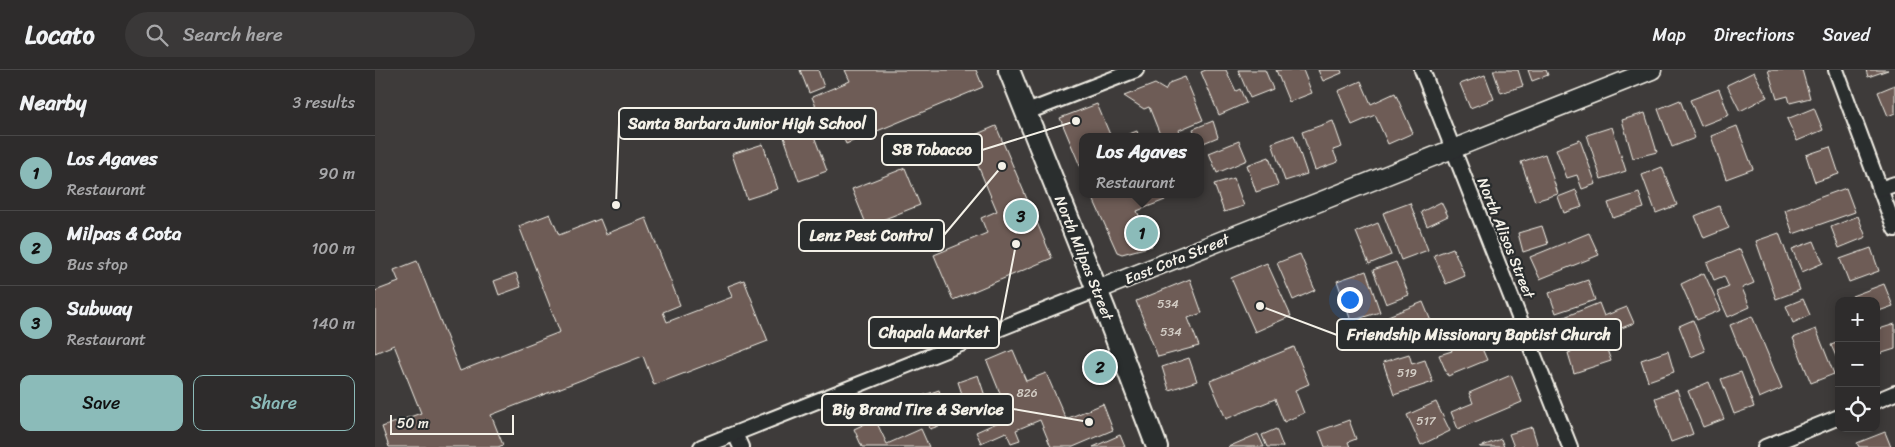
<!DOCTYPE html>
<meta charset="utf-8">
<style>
body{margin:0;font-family:Sriracha,sans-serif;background:#3a3838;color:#f1f3f6}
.controls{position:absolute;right:15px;bottom:15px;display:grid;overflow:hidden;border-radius:10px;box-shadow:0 2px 12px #0003}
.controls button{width:45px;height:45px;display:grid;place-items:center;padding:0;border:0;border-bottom:1px solid #494848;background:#2e2c2c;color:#f1f3f6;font:25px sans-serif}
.scale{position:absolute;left:15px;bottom:12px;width:124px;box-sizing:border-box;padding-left:5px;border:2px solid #f4f1e8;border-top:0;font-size:14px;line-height:18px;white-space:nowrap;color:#f4f1e8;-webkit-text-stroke:4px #2a2d2e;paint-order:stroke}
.you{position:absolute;left:974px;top:229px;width:18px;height:18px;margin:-12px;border:4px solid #fff;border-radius:50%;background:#1a73e8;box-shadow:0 0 0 8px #1a73e833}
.badge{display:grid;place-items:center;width:32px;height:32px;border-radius:50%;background:#8bbbb9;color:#111;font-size:16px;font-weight:700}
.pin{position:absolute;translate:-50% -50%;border:2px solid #fff;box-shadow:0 1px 5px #0006}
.popup{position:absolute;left:704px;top:63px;width:125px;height:65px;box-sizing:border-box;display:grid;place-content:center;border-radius:10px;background:#2e2c2c;filter:drop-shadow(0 1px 4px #0005);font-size:16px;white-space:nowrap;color:#a7a7a9}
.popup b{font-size:19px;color:#f1f3f6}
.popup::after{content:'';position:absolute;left:50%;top:100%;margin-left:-10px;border:10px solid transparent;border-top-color:#2e2c2c}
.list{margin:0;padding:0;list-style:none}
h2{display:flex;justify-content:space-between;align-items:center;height:65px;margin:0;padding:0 20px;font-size:21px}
h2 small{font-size:16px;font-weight:400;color:#a7a7a9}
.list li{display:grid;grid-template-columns:32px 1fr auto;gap:15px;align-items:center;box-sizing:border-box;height:75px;padding:0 20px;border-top:1px solid #494848}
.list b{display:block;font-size:19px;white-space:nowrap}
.list p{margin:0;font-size:16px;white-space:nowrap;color:#a7a7a9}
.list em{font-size:16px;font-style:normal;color:#a7a7a9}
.actions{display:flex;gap:10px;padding:15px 20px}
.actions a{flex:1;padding:11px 0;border:1px solid #8bbbb9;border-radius:10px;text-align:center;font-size:18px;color:#8bbbb9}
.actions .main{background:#8bbbb9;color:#111}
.icon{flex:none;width:28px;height:28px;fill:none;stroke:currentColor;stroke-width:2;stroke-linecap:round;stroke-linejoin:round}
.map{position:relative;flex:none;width:1520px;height:377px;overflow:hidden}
header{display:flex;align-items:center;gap:30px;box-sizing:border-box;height:70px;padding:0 25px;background:#2e2c2c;border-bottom:1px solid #494848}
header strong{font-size:24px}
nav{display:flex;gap:28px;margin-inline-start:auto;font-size:18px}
.search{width:350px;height:45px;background:#3a3838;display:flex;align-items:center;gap:12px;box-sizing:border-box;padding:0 18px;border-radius:28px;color:#a7a7a9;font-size:19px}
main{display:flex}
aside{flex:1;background:#2e2c2c}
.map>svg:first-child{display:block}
.building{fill:#6e5c57;stroke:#f4f1e8}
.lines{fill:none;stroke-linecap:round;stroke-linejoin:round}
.minor-casing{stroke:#f4f1e8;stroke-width:18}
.tertiary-casing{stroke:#f4f1e8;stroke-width:21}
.secondary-casing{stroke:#f4f1e8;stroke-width:24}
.minor{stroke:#2a2d2e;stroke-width:14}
.tertiary{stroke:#2a2d2e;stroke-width:18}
.secondary{stroke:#2a2d2e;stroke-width:20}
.labels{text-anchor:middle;stroke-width:4.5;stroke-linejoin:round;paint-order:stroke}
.number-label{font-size:12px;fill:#d2ccc4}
.street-label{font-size:15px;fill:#f4f1e8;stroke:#2a2d2e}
.leader{fill:none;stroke:#f4f1e8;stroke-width:2}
.callout-dot{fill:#f4f1e8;stroke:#2a2d2e;stroke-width:2}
.callout{fill:#2a2d2e;stroke:#f4f1e8;stroke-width:2}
.callout-label{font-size:16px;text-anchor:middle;font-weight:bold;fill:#f4f1e8}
</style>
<header>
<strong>Locato</strong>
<div class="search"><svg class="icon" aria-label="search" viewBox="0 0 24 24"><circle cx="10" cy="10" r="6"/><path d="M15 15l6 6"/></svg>Search here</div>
<nav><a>Map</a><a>Directions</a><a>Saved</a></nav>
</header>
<main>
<aside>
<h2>Nearby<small>3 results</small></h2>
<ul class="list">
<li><span class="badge">1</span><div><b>Los Agaves</b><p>Restaurant</p></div><em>90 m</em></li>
<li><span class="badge">2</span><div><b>Milpas &amp; Cota</b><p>Bus stop</p></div><em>100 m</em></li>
<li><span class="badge">3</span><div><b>Subway</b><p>Restaurant</p></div><em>140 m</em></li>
</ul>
<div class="actions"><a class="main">Save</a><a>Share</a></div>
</aside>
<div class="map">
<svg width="1520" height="377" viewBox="0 0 1520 377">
<rect width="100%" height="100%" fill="#3e3b3a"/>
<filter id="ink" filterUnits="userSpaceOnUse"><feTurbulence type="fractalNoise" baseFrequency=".02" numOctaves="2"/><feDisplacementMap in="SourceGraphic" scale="10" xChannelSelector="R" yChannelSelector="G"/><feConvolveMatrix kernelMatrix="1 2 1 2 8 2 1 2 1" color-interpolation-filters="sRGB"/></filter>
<g filter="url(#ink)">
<g class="building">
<polygon points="425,0 443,0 449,17 434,23"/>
<polygon points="470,0 601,0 608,17 471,74 463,56 451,61 437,27 475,11"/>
<polygon points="831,0 851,0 861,21 865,19 871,33 844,45 826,2"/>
<polygon points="863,0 890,0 898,19 875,28"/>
<polygon points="901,0 928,0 937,23 914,32"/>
<polygon points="943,0 966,0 967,3 948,11"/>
<polygon points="1118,0 1143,0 1148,16 1126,23"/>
<polygon points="1153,0 1171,0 1173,5 1157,11"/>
<polygon points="1393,0 1427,0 1435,28 1415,33 1413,26 1402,29"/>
<polygon points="1491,0 1513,0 1493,7"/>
<polygon points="1379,2 1392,27 1365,41 1352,15"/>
<polygon points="1110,5 1119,29 1095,38 1085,14"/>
<polygon points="810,7 828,50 804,60 807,67 786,67 774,37 769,39 749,26 780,14 790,20 794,13"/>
<polygon points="986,11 996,34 1020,23 1038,63 1013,74 1000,45 977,55 963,21"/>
<polygon points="1520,15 1520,43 1513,46 1503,22"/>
<polygon points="1344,19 1354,45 1326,56 1315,30"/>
<polygon points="1305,30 1320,68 1297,77 1283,39"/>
<polygon points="722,34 736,67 708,67 708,103 685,48"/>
<polygon points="1439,38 1448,60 1422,71 1412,49"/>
<polygon points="1270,43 1282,82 1258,88 1247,50"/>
<polygon points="838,51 843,67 826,74 826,67 821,67 818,59"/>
<polygon points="958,51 967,77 958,80 963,92 940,100 927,62"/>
<polygon points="621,56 677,188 578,230 559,185 612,163 606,148 622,141 598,84 580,91 574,76"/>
<polygon points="1362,56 1378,99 1351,109 1336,66"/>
<polygon points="1237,57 1251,101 1226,109 1212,65"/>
<polygon points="436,58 452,101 424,111 409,67"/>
<polygon points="762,61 764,67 746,67"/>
<polygon points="919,65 932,104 910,111 897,73"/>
<polygon points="1205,70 1221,114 1207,119 1202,105 1192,108 1181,79"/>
<polygon points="864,71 872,90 842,103 834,83"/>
<polygon points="388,74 403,119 372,129 357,84"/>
<polygon points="1455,77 1464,104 1440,112 1431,85"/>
<polygon points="1170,84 1183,124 1160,131 1146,92"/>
<polygon points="894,87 903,115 881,122 872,95"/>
<polygon points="1287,97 1302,135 1281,143 1267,105"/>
<polygon points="530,98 545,135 492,156 477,119"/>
<polygon points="859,108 869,136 849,142 839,114"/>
<polygon points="1471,118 1480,142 1418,164 1410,140"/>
<polygon points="1201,120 1207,137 1189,143 1183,127"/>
<polygon points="1264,123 1269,138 1238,148 1233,133"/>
<polygon points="716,124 788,124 790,130 762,141 777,176 747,184 742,182"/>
<polygon points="1066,132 1073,146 1052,156 1046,142"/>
<polygon points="1035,133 1053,180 1026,190 1008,143"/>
<polygon points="1344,136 1354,158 1329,168 1320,146"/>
<polygon points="175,144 184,165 225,149 231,164 271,148 305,235 288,242 292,252 357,227 353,216 369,210 393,271 279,315 268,286 116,345 128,375 123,377 14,377 7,357 46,343 19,275 0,283 0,221 24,212 19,200 42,191 85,301 185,262 144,156"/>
<polygon points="1483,146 1491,167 1464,178 1456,157"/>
<polygon points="1003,153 1016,185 994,194 981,162"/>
<polygon points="1167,156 1173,174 1148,182 1143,163"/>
<polygon points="1214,163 1224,185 1165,209 1155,187"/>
<polygon points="1404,163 1425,220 1401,229 1381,171"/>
<polygon points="1439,171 1448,193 1427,202 1417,179"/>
<polygon points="1078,178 1090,206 1071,214 1059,185"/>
<polygon points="1496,178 1504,201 1474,212 1465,189"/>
<polygon points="1365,179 1379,213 1367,218 1375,237 1353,247 1342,222 1354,217 1349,206 1339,210 1332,193"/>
<polygon points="925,184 940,220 918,230 902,193"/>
<polygon points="1021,192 1034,225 1011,234 998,200"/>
<polygon points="892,193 916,246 880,262 856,208"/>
<polygon points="991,201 1005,242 976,251 962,211"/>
<polygon points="141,203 146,217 124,225 119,211"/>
<polygon points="1329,203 1346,240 1322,250 1306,214"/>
<polygon points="815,209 827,243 813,248 824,276 783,287 761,231"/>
<polygon points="1213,210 1220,230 1181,243 1174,223"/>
<polygon points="1509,214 1518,236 1501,242 1501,231 1479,231 1477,226"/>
<polygon points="1428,229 1435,245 1418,253 1411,236"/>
<polygon points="1048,232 1058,256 1023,269 1013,246"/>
<polygon points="1224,233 1229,246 1252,237 1259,253 1227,266 1224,258 1181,276 1172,254"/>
<polygon points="1377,246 1407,318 1384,328 1355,255"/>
<polygon points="1318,250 1330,281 1316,287 1304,256"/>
<polygon points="1520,254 1520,279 1504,284 1501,276 1501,260"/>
<polygon points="1098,258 1112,290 1073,306 1064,285 1077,281 1072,269"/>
<polygon points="1441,259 1459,304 1436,313 1418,268"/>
<polygon points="1229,271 1236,291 1199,303 1193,283"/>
<polygon points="1464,272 1464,293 1456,275"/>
<polygon points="919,277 934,314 920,320 929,343 909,352 900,329 851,349 835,311"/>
<polygon points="638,280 651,311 671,303 691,349 728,334 738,360 698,377 676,377 665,350 641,360 645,370 636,373 631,362 606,373 601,362 626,351 623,342 631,338 612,291"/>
<polygon points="1293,281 1299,302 1273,311 1266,290"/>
<polygon points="1034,284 1037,294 1050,290 1058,312 1019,325 1008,292"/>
<polygon points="814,288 822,311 794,320 787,297"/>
<polygon points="1366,302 1379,337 1359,344 1346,309"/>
<polygon points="603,305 614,338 594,345 583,312"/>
<polygon points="1136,305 1147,332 1083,359 1076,342 1098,333 1094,323"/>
<polygon points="1334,312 1349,349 1328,357 1313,321"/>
<polygon points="564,320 575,352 555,359 544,327"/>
<polygon points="1302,320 1318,364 1296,372 1280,328"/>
<polygon points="1061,332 1075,361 1046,375 1032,345"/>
<polygon points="500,349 512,374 546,359 554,377 487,377 479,359"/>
<polygon points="974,350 981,369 973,372 975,377 950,377 944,361"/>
<polygon points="1157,357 1163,377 1139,377 1134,364"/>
<polygon points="901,359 908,377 892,377 887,365"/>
<polygon points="1510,362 1516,377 1484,377 1482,373"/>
<polygon points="883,364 889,377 853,377"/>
<polygon points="745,365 750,377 718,377"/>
<polygon points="1126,369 1129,377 1105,377"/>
</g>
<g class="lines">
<g class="minor-casing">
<g id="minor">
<polyline points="1047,0 1195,377"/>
<polyline points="1461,0 1520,159"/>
<polyline points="652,42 761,0"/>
<polyline points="1505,119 1520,114"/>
<polyline points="1501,331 1520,323"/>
<polyline points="360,364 366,377"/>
<polyline points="326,377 722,220"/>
<polyline points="1390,377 1464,347"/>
</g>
</g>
<g class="tertiary-casing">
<polyline id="tertiary" points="722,220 1277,0"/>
</g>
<g class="secondary-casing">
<polyline id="secondary" points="634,0 730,240 782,377"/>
</g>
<use href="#minor" class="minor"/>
<use href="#tertiary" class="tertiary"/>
<use href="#secondary" class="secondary"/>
</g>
</g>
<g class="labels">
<g class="number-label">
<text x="793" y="238">534</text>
<text x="796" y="266">534</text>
<text x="1032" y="307">519</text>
<text x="652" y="327">826</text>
<text x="1051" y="355">517</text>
</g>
<g class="street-label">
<text transform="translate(1131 168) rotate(68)" y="5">North Alisos Street</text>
<text transform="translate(709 188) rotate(68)" y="5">North Milpas Street</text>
<text transform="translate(802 189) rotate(-22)" y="5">East Cota Street</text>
</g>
</g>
<path class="leader" d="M241 135L244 53M701 51L607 80M627 96L569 165M641 174L624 262M885 236L962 265M714 352L638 339"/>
<g class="callout-dot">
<circle cx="241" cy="135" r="5"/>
<circle cx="701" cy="51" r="5"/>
<circle cx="627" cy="96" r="5"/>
<circle cx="641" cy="174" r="5"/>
<circle cx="885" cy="236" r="5"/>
<circle cx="714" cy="352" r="5"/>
</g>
<g class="callout">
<rect x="244" y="38" width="257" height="31" rx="5"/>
<rect x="507" y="64" width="100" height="31" rx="5"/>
<rect x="424" y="150" width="145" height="31" rx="5"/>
<rect x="494" y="247" width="130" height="31" rx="5"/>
<rect x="962" y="249" width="284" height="31" rx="5"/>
<rect x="447" y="324" width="191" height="31" rx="5"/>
</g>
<g class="callout-label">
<text x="372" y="59">Santa Barbara Junior High School</text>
<text x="557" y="85">SB Tobacco</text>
<text x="496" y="171">Lenz Pest Control</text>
<text x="559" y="268">Chapala Market</text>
<text x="1104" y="270">Friendship Missionary Baptist Church</text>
<text x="543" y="345">Big Brand Tire &amp; Service</text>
</g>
</svg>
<div class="controls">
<button>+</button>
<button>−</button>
<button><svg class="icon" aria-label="locate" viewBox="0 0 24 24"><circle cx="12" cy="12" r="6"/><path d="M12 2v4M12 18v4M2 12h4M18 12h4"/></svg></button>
</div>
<div class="scale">50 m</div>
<div class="you"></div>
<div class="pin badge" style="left:767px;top:163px">1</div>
<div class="popup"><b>Los Agaves</b>Restaurant</div>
<div class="pin badge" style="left:725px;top:297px">2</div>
<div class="pin badge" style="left:646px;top:146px">3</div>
</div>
</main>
